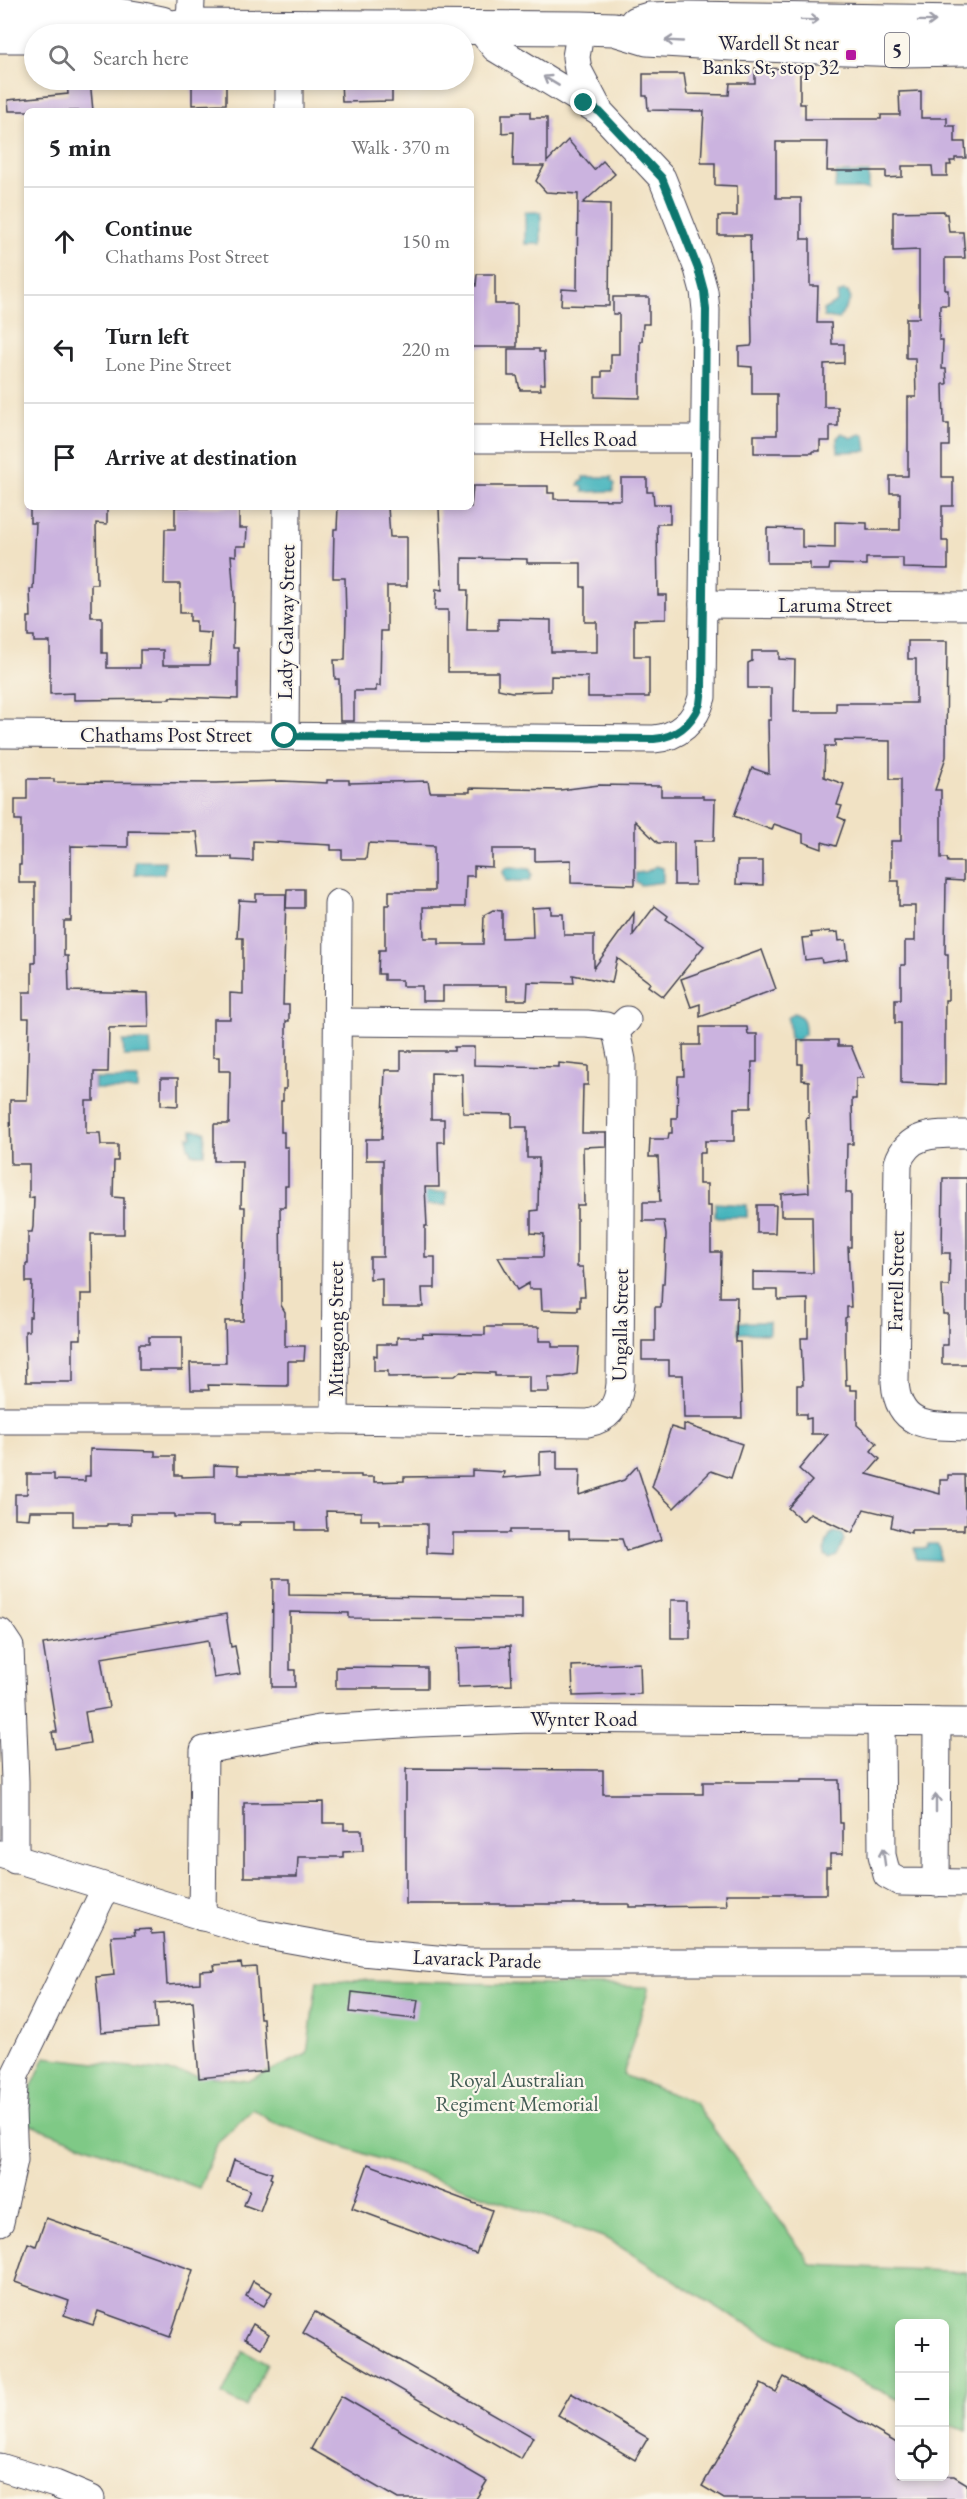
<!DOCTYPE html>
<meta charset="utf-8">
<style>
body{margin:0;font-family:"EB Garamond",serif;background:#f2f2f2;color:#202124}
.controls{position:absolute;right:18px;bottom:18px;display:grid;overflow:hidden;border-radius:9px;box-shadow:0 3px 9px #0003}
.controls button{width:54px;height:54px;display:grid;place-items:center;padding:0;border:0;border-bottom:2px solid #e0e0e0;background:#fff;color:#202124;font:30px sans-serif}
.stop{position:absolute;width:18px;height:18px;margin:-14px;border:4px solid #0f766e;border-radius:50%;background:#fff}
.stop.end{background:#0f766e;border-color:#fff;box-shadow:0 2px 6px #0008}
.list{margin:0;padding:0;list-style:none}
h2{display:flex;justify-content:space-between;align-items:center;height:78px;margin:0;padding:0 24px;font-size:26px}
h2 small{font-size:20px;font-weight:400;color:#757577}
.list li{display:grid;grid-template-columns:39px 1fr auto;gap:18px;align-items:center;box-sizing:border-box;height:108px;padding:0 24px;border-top:2px solid #e0e0e0}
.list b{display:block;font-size:22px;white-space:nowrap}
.list p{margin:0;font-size:20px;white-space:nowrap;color:#757577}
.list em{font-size:20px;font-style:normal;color:#757577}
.icon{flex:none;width:33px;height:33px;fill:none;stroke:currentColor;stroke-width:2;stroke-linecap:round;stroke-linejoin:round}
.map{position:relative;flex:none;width:967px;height:2499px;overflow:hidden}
.search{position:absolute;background:#fff;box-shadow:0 3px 9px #0003;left:24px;top:24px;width:450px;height:66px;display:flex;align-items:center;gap:15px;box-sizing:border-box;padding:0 21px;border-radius:33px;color:#757577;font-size:22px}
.panel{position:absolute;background:#fff;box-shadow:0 3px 9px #0003;left:24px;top:108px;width:450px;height:402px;border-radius:9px}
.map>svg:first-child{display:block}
.green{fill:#7fc986;stroke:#507660;stroke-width:1.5}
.water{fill:#43b3bc;stroke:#326a7c;stroke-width:1.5}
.building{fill:#cbb3df;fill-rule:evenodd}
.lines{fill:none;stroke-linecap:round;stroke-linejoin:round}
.minor-casing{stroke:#413f50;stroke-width:29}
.highway-casing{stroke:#413f50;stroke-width:35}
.minor{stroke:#fff;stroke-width:27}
.highway{stroke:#fff;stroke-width:33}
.oneway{stroke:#9c9ca7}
.route{stroke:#0f766e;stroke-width:8}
.poi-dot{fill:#b5179e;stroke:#fbf7ec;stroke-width:2}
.labels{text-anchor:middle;stroke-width:4.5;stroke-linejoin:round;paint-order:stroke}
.shield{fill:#fbf7ec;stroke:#636270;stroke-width:1.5}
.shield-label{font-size:20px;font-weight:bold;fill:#22223b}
.poi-label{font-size:21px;fill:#22223b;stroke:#fbf7ec;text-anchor:end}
.street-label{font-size:21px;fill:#22223b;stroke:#fbf7ec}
.park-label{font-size:21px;fill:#435c55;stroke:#fbf7ec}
</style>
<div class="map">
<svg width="967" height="2499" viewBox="0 0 967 2499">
<rect width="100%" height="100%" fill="#fbf7ec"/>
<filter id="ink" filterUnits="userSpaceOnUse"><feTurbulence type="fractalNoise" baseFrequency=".0167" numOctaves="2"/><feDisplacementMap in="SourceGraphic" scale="12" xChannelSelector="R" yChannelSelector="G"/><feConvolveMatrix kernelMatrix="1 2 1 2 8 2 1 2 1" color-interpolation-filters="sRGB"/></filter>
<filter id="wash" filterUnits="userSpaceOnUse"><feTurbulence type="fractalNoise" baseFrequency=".008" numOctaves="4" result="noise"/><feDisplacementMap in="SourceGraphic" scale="24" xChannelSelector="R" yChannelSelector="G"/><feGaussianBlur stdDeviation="1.35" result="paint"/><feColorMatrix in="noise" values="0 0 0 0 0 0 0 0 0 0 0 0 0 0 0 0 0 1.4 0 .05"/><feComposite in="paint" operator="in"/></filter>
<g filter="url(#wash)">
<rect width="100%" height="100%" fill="#f1e2c4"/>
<g class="green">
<polygon points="317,1980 649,1987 623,2075 695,2103 812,2265 967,2272 967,2430 945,2423 944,2324 900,2324 899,2400 741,2322 606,2238 270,2121 253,2109 218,2142 199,2188 28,2124 31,2088 45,2057 248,2081 307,2054"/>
<polygon points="243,2351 267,2364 246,2407 222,2395"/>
</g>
<g class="water">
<polygon points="836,173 869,173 869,189 835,189"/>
<rect x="525" y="212" width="16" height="32"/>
<polygon points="843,291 848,292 851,299 839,319 824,317 823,310 837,302 838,294"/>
<polygon points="842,433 851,438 860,434 865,435 867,451 838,452 837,438"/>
<polygon points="583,477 612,477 612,481 615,484 613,491 583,492 583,487 578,485 580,482 583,481"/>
<polygon points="135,861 165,861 164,874 135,874"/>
<polygon points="656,866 663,868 663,882 641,885 635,881 636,873 646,872"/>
<polygon points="512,867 530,869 532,875 529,881 506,881 503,872 505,868"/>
<path d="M 794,1013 C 805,1017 805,1023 805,1034 L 796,1041 L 790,1038 L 788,1018 Z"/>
<polygon points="123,1041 150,1041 151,1055 124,1056"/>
<polygon points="95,1079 138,1079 138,1090 95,1089"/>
<polygon points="192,1130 205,1131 204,1154 191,1154 191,1148 188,1148 188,1137 192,1137"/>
<rect x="421" y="1192" width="26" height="13"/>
<polygon points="715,1203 747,1205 747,1217 715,1217"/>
<polygon points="739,1322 769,1322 769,1334 738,1333"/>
<path d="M 834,1532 L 842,1534 L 844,1540 L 837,1556 L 830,1559 L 825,1556 C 824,1549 828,1535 834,1532 Z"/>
<polygon points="928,1544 937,1544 940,1547 940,1560 916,1559 915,1548 927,1548"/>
</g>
<g id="blocks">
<g class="building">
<polygon points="755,68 800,69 800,104 805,104 805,119 881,119 881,115 900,115 899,92 921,91 921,118 947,118 947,126 955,126 955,142 965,142 966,158 955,158 955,161 950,161 951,165 947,165 947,176 933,176 932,166 902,166 902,177 886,178 886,171 827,171 828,142 776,142 776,198 801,198 801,239 810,239 810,286 818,286 817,323 831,323 832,344 844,344 844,363 824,364 824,407 838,407 838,426 830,426 830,441 820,441 820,451 813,451 813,453 754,453 754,435 777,435 777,394 752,394 752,367 739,366 739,347 751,346 752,343 750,235 718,235 718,216 737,216 737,186 715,185 715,163 701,163 704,111 648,110 647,96 643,96 643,74 684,74 687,94 729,95 730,83 755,83"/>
<polygon points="67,80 90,80 93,111 9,111 8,100 68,94"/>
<polygon points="192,80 226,80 226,104 192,105"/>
<polygon points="341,80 392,80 392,101 342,102"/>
<polygon points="514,112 530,112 530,118 547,118 547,162 568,140 594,170 603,161 615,174 583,203 610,204 609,306 561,305 562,289 577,290 578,194 546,192 536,181 544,166 513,166 514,132 502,133 502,114 514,114"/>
<polygon points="944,211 944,214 947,214 949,232 963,232 965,258 945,258 945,290 948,290 948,305 940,305 939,340 943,340 942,369 946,369 947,384 943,384 944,424 949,424 949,446 942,446 942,477 953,477 953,506 942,506 942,541 948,541 948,569 903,568 903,558 866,558 866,565 830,564 829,570 810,570 810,563 767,563 767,528 802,529 802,547 835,548 835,522 867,523 867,530 900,530 900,493 890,493 890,476 908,476 908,397 916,397 915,358 906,358 906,318 919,318 919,250 893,251 893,212"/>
<polygon points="477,274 495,274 495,304 517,304 517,347 471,347 471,286 476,286"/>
<polygon points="613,297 649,297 649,324 643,324 642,341 640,341 640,398 595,397 595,377 602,377 602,371 611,371 611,354 619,354 619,314 613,314"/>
<polygon points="508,349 539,349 539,352 544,352 545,384 540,384 541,390 520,390 517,376 508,376"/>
<path d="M 621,478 L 647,478 L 647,492 L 653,492 L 654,504 L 670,504 L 670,524 L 657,524 L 658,595 L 666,595 L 666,619 L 634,620 L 634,656 L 649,656 L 649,697 L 588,697 L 588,677 L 551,676 L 551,691 L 512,692 L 498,689 L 498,672 L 448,672 L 448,610 L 435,610 L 436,589 L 442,590 L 439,507 L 471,507 L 473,486 L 548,486 L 548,493 L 554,493 L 554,499 L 621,500 ZM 462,558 L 527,559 L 527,563 L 581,563 L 581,587 L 585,587 L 585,622 L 597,622 L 597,652 L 551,652 L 551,620 L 498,619 L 498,630 L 467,630 L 468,590 L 462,590 Z"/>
<polygon points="30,507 107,507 107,524 96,523 97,584 91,584 91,617 102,617 102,653 107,653 107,668 140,668 140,650 163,650 163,665 209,665 211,633 196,632 196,621 190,621 190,613 180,613 180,584 164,584 165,529 175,529 175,507 239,507 239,528 247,528 246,546 236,546 236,556 231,555 234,596 233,648 238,648 238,699 170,697 170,699 74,700 74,693 50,694 50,642 34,642 34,636 28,636 28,617 31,617 30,589 33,589 36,523 30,523"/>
<polygon points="338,507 388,507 390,537 407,537 407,586 387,586 387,631 381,631 380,686 376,686 376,691 354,691 354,721 340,721 339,679 335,679 334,660 345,660 346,617 345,578 333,578 334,529 337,529"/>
<polygon points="908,641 947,641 946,757 935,790 941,790 941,858 947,858 948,862 963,862 963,881 946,880 945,954 948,954 948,1000 945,1000 945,1085 901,1083 901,1023 895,1023 895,999 901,999 901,965 905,965 905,941 915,941 915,906 899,906 899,881 891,881 891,841 901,841 901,779 890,779 890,741 835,740 835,746 825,746 824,777 844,784 837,805 842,806 838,817 845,820 836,846 822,842 822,849 803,842 803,834 774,824 772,830 734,816 752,768 769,774 768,720 771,720 771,688 748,688 748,663 752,661 752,651 779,651 779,659 795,660 794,712 836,712 836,703 916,703 916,659 908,659"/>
<polygon points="27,779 54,779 54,782 216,783 282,781 327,783 327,780 349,780 349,783 428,781 430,792 470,792 470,788 560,790 599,785 661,786 661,796 703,796 703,799 715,799 714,841 694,841 695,885 674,885 674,843 658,843 635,821 635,885 571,883 571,860 535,861 535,849 492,849 492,867 474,866 474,876 466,876 465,907 423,907 424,938 439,938 439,944 483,944 484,915 493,910 502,911 502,938 533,937 532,908 551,907 551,914 563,914 564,935 594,935 594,968 634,913 633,935 655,906 668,916 666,919 704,946 663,997 648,986 650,983 617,958 612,983 573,975 574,983 528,982 527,1000 507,1000 507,986 443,986 443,1001 422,1001 422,986 402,986 402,980 384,980 384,974 378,974 379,950 385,950 385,905 389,905 389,891 434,891 434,846 368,843 366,859 342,859 342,850 331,850 331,845 253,841 253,861 232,860 232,857 200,857 197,832 128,831 128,847 71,846 71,921 64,921 64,956 68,956 69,991 148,993 149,1027 109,1028 108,1072 94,1072 94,1101 86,1101 86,1133 100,1133 101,1145 118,1145 118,1161 114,1161 113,1197 124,1198 124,1234 91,1234 92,1294 81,1294 81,1339 73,1339 73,1382 26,1382 25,1331 29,1331 29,1317 31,1317 32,1282 26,1282 26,1264 28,1264 28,1232 32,1232 33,1227 34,1197 29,1198 29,1164 11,1164 10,1109 10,1100 27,1100 29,1018 23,1018 23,992 32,992 32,963 35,963 35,883 19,883 19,865 21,865 21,820 15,820 15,799 27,799"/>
<polygon points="737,861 763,861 763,885 736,884"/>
<polygon points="287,889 304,889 304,908 286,908"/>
<polygon points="256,894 286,894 283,1005 289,1005 289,1021 286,1021 286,1089 283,1089 283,1101 281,1101 281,1132 284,1132 284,1147 288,1147 288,1186 285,1186 285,1207 280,1207 281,1305 285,1312 285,1346 305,1346 304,1361 288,1361 288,1386 208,1385 209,1390 191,1390 190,1363 226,1363 225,1321 243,1321 245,1207 241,1207 242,1161 214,1161 214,1124 229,1124 230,1071 219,1071 219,1057 213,1057 213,1019 230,1019 230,993 243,994 243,938 237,938 239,900 256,901"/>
<polygon points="830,931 830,933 838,932 839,941 846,940 848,959 822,963 821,958 805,960 802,938 812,937 811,933"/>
<polygon points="762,950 776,989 700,1017 700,1004 691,1007 681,979"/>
<polygon points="700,1027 747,1027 748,1034 757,1034 757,1062 752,1062 751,1108 734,1108 734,1141 705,1141 705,1153 699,1153 699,1184 707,1184 707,1206 711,1206 711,1252 721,1252 720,1297 737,1297 736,1342 740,1342 742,1418 684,1418 683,1375 669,1375 669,1360 642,1360 642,1341 655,1341 655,1307 661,1307 662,1284 664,1284 666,1235 664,1221 643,1221 643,1202 660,1202 658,1157 649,1157 650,1139 668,1139 669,1133 672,1133 672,1118 677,1118 678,1076 684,1076 683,1045 700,1045"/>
<polygon points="798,1040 838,1040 838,1046 851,1046 864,1078 856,1078 856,1099 852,1099 853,1144 847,1144 846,1193 851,1193 851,1247 848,1247 851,1307 847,1307 847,1317 845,1318 845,1347 846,1385 850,1385 850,1390 857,1390 857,1425 877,1443 871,1451 880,1459 867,1474 940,1494 940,1480 948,1480 948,1475 964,1475 965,1508 967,1508 967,1524 964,1524 964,1530 911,1530 911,1533 891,1527 893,1516 864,1509 852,1533 810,1513 803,1521 788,1508 812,1481 799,1469 828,1434 811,1434 811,1418 806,1419 806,1414 797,1414 797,1385 803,1385 801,1338 808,1338 808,1299 778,1300 778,1290 753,1290 753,1272 813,1273 812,1216 781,1216 781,1194 809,1192 806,1118 809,1118 809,1081 802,1080 802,1064 798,1064"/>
<polygon points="454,1047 474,1047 474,1065 559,1067 559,1063 588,1066 588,1085 583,1085 582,1133 606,1133 606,1146 583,1147 584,1205 577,1205 577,1267 583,1267 585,1296 580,1296 580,1307 578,1307 578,1311 542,1310 541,1289 529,1289 529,1283 517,1290 498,1257 543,1257 544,1234 531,1233 531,1211 538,1210 539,1158 527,1158 527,1127 512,1127 512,1114 463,1113 462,1074 431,1073 431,1119 444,1119 444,1142 438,1142 439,1187 425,1187 427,1226 425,1226 425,1257 435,1257 435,1288 422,1288 423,1307 382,1307 382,1278 370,1279 370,1257 383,1257 383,1160 366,1160 366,1139 382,1139 385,1070 401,1070 401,1051 454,1051"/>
<polygon points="161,1078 178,1078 178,1106 161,1105"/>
<polygon points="943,1178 967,1178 967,1364 942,1364 942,1345 948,1345 948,1314 943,1314 942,1286 949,1286 950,1253 942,1253"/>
<polygon points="757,1205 776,1205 775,1233 757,1233"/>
<polygon points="485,1327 539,1327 539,1341 552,1341 552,1347 579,1347 577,1374 564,1377 548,1377 549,1392 529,1392 529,1376 495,1376 495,1373 460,1372 455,1376 388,1377 388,1371 374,1371 374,1355 377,1356 377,1344 397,1344 397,1337 423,1337 422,1334 485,1335"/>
<polygon points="149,1337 182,1337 182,1370 139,1370 139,1344 149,1344"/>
<polygon points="684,1424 742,1444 731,1478 711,1471 674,1508 652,1487 671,1427 684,1431"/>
<polygon points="90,1449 155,1451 155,1456 175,1456 175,1475 182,1475 182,1477 214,1476 214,1465 238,1466 238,1474 241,1475 361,1475 361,1477 374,1477 374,1482 404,1481 404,1477 472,1476 472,1470 504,1472 503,1478 540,1475 540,1452 557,1451 557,1470 580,1470 579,1495 624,1480 637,1466 661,1540 626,1551 622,1539 569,1538 569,1530 510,1530 510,1533 453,1533 453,1554 427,1553 427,1524 379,1524 379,1520 361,1520 361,1512 326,1511 327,1530 296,1530 296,1522 240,1522 240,1525 213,1525 213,1517 174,1517 174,1514 131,1514 131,1524 107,1524 107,1526 73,1526 73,1511 30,1511 29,1519 15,1518 15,1494 27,1494 27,1474 54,1474 54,1480 85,1481 85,1476 90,1476"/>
<polygon points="273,1579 289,1579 289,1595 522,1598 522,1619 349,1618 349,1613 290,1612 290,1670 295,1670 295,1687 272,1687"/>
<rect x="671" y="1600" width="19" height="38"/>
<polygon points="226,1614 231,1647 235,1646 240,1674 214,1678 208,1640 101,1658 109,1708 85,1712 90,1743 55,1749 52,1732 57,1732 43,1644"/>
<polygon points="510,1646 512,1685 458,1687 457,1648"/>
<polygon points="640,1663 641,1694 573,1696 572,1666"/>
<polygon points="336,1667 427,1668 427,1688 336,1688"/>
<polygon points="406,1769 603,1770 603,1794 703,1794 703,1782 802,1782 802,1780 839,1780 840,1823 843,1823 843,1854 830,1854 830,1867 826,1867 826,1894 726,1894 727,1906 629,1907 629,1904 406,1904"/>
<polygon points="323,1802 323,1823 344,1823 344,1830 362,1830 363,1851 343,1852 343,1857 298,1857 297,1877 244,1877 244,1803"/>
<polygon points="151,1929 151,1934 164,1933 167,1985 200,1983 200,1971 215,1970 214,1965 241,1963 242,1968 256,1967 260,2018 263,2018 267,2071 199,2078 193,2001 155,2003 157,2028 101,2032 96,1977 114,1975 111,1936 135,1935 134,1930"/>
<polygon points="352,1992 418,2000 415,2019 350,2012"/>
<polygon points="234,2160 272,2173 270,2178 272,2179 260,2211 244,2205 250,2190 227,2182"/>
<polygon points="368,2164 492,2210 476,2254 352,2208"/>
<polygon points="46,2218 193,2270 170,2337 98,2311 93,2325 64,2315 69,2301 15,2282 28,2243 36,2246"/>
<polygon points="253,2281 272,2292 264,2306 246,2296"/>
<polygon points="315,2312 533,2437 521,2459 303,2333"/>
<polygon points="253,2324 269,2334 261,2348 245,2339"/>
<polygon points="784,2377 900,2445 900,2476 954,2476 967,2484 967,2499 724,2499 702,2486 761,2384 776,2392"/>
<polygon points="571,2393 648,2438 635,2460 558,2415"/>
<polygon points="341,2396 487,2481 476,2499 398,2499 311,2449"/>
</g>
</g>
</g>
<g filter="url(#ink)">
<use href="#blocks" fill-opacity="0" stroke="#413f50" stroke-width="1.5"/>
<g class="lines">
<g class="minor-casing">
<g id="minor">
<polyline points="190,26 191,0"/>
<polyline points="478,27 495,48 597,110"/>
<polyline points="289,111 289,80"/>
<polyline points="471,439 705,439"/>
<polyline points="703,604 967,606"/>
<path d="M 0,734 L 654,739 C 678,737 696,721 702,697 L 706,310 L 704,291 L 698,269 L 662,178 L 600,112 L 578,70 L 576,57 L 581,28"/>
<polyline points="285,736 287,507"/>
<polyline points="338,1022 587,1024 606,1026 616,1031"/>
<path d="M 967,1134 C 939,1134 908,1131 898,1163 L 895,1382 C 898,1429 931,1426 967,1427"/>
<polyline points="0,1420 335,1420 338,903"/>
<path d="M 335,1420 L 588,1423 C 610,1419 618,1405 620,1384 L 622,1060 L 616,1031 L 627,1020"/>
<polyline points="0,1632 10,1647 15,1781 15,1860"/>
<polyline points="881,1722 882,1855 887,1875 900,1882 967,1883"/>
<polyline points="0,1854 256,1933 362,1952 468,1962 967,1962"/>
<polyline points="936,1883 937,1722"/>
<polyline points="202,1917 204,1750 319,1729 419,1723 532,1719 967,1722"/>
<polyline points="0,2222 14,2160 12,2111 15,2075 106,1887"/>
<polyline points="0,2467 55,2484 91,2499"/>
</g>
</g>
<g class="highway-casing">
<g id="highway">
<path d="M 0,7 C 55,9 108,11 162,23"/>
<polyline points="636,23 649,19 687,18 967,22"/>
<polyline points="130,34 179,26 581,28 614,29 647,39 732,44 902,50 967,49"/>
<polyline points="0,36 34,36"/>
</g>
</g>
<use href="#minor" class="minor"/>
<use href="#highway" class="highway"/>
</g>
<defs><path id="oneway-shaft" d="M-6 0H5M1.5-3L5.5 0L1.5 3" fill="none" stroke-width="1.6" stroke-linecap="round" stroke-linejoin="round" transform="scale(1.5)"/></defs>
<g class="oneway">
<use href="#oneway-shaft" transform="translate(810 20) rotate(1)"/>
<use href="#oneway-shaft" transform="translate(927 21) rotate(1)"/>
<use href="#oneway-shaft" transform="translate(674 41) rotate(-177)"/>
<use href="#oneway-shaft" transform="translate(551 81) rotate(-149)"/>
<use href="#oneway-shaft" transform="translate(936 1803) rotate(-90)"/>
<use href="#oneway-shaft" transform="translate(884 1857) rotate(-98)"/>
</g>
</g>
<g class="lines" filter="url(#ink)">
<path class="route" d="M 285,736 L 654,739 C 676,737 691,725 700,704 L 702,688 L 706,310 L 704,291 L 698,269 L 662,178 L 600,112 L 584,103"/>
</g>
<rect class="poi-dot" x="845" y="49" width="12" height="12" rx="3"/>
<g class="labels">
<rect class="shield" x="885" y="33" width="24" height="34" rx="4.5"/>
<g class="shield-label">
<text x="897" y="57">5</text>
</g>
<g class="poi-label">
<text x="839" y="50">Wardell St near<tspan x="839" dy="24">Banks St, stop 32</tspan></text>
</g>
<g class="street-label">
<text x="588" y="446">Helles Road</text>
<text x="835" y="612">Laruma Street</text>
<text transform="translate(286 622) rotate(-89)" y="7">Lady Galway Street</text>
<text x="166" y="742">Chathams Post Street</text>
<text transform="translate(896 1281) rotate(-89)" y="7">Farrell Street</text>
<text transform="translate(620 1325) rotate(-89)" y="7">Ungalla Street</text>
<text transform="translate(336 1329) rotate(-90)" y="7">Mittagong Street</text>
<text x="584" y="1726">Wynter Road</text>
<text transform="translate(477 1959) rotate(2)" y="7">Lavarack Parade</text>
</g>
<g class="park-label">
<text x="517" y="2087">Royal Australian<tspan x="517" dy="24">Regiment Memorial</tspan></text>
</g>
</g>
</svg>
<div class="controls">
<button>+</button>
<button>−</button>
<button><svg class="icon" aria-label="locate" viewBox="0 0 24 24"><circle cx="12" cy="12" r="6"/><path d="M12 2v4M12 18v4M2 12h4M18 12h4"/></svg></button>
</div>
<div class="stop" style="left:285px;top:736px"></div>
<div class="stop end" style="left:584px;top:103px"></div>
<div class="search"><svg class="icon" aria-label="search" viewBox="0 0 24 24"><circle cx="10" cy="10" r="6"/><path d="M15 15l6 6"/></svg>Search here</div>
<section class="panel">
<h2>5 min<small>Walk · 370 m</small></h2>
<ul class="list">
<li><svg class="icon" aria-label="ahead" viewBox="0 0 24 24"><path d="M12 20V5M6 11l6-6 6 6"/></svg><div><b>Continue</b><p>Chathams Post Street</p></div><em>150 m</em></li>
<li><svg class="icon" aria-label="left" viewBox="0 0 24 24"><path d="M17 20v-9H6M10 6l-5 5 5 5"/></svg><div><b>Turn left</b><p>Lone Pine Street</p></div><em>220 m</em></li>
<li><svg class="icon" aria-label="arrive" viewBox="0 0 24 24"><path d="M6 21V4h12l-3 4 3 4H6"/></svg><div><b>Arrive at destination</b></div></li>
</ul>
</section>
</div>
